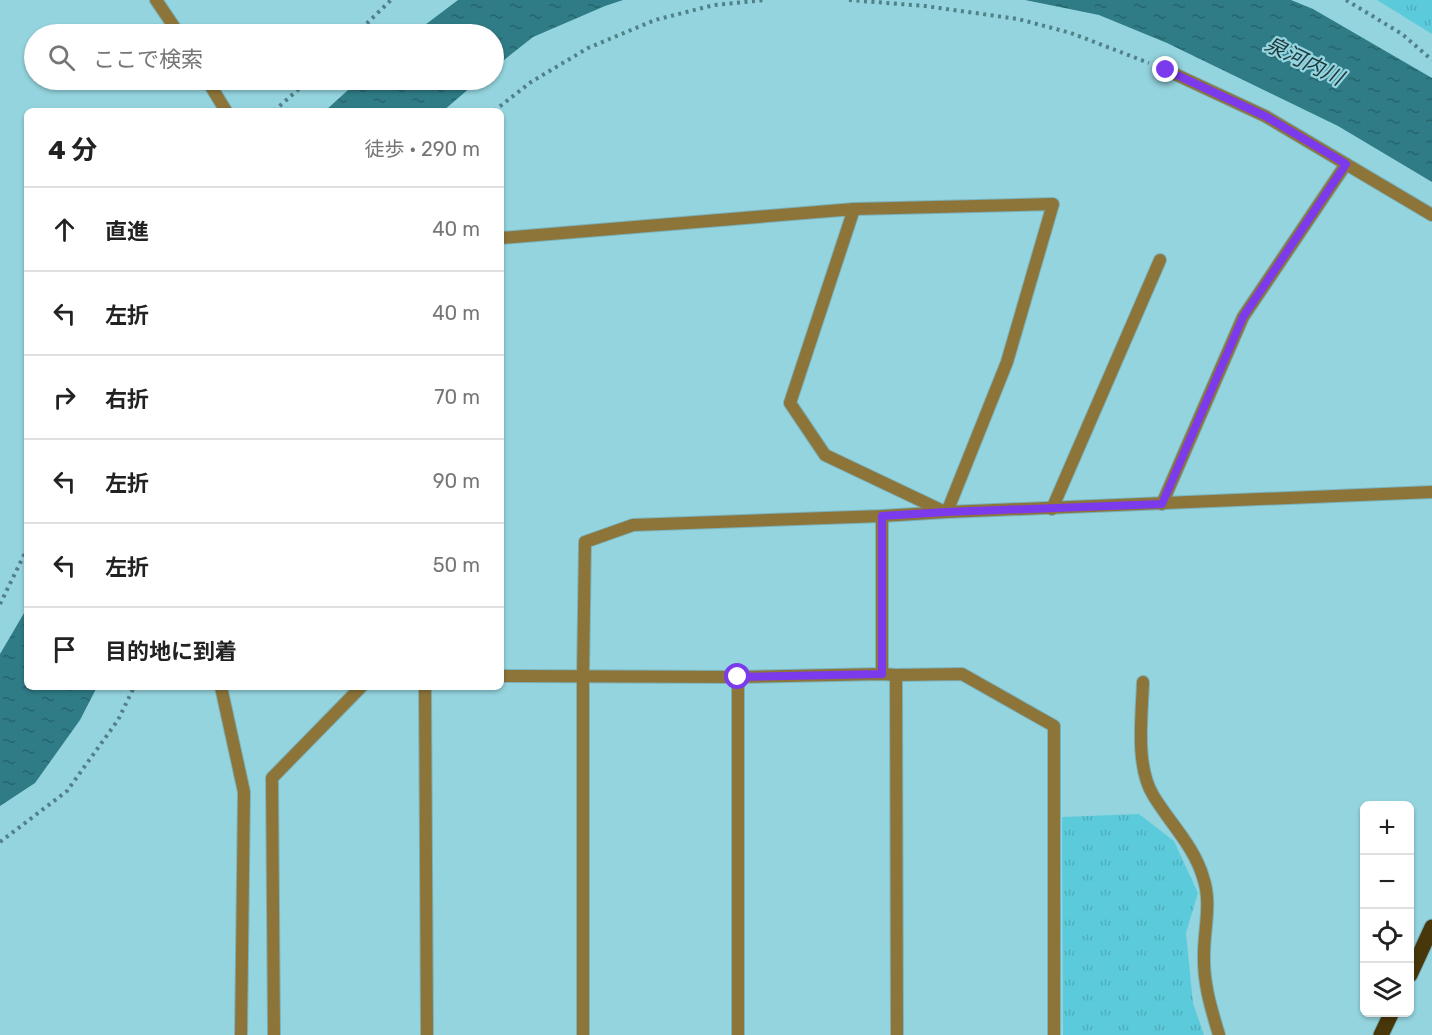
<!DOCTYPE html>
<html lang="ja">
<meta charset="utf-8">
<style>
body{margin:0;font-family:Rubik,"Noto Sans JP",sans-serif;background:#f6f6f6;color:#222}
.controls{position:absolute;right:18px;bottom:18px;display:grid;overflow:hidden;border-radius:9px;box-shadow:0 2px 4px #0004}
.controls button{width:54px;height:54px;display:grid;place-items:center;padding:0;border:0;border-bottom:2px solid #e0e0e0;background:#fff;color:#222;font:30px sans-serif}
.stop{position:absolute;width:18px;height:18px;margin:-14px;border:4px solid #7c3aed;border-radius:50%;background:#fff}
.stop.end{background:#7c3aed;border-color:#fff;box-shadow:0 2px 6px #0008}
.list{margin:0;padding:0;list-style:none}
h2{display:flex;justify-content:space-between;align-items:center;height:78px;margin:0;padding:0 24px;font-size:26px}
h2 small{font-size:20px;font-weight:400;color:#767676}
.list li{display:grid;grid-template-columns:39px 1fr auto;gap:18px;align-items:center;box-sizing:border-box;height:84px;padding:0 24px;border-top:2px solid #e0e0e0}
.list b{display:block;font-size:22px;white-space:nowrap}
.list em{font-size:20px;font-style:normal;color:#767676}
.icon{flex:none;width:33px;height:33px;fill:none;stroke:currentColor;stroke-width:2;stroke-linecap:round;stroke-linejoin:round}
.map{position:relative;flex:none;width:1432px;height:1035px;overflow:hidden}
.search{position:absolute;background:#fff;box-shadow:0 2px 4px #0004;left:24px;top:24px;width:480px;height:66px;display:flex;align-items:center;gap:15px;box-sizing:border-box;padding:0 21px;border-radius:33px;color:#767676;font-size:22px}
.panel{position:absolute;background:#fff;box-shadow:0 2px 4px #0004;left:24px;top:108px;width:480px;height:582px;border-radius:9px}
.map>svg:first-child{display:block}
.park{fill:url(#park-tufts)}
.water{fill:url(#water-ripples)}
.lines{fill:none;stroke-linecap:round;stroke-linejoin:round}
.street-casing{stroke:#7ab2bb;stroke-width:14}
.primary-casing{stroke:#7ab2bb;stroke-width:17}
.path{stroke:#528088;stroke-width:4;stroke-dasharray:3 4.5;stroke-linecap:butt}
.street{stroke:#8d753a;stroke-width:12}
.primary{stroke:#47370a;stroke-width:15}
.route{stroke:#7c3aed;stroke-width:8}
.labels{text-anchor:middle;stroke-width:4.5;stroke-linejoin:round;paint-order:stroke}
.water-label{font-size:21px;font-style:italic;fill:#1f383b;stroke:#94d4de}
</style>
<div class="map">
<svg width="1432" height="1035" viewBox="0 0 1432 1035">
<defs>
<pattern id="park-tufts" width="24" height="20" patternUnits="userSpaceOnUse" patternTransform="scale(1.5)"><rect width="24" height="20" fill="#5bcbdb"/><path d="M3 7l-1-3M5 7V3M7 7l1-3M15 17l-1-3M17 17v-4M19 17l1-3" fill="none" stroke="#4daebc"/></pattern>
<pattern id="water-ripples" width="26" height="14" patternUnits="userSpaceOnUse" patternTransform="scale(1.5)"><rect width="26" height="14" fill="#2f7c86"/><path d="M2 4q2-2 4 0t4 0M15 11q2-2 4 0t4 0" fill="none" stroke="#26656d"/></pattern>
</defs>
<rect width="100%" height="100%" fill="#94d4de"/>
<g class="park">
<polygon points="1377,0 1432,0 1432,34"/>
<polygon points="1139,814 1174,841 1198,893 1186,933 1193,1003 1204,1035 1063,1035 1062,817"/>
</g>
<g class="water">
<polygon points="458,0 623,0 605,6 533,37 494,68 494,34 413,34"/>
<polygon points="1025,0 1291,0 1313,9 1432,78 1432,182 1338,126 1167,43 1099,15"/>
<polygon points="359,80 479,80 443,111 325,111"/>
<polygon points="27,608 27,687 97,687 80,720 35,783 0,806 0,654"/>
</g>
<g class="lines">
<g class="street-casing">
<g id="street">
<polyline points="156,0 179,34"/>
<polyline points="1166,70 1265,116 1432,215"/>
<polyline points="207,80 226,111"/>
<polyline points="854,209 1053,204 1007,362 947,512"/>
<polyline points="501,238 854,209 790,403 825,455 945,512"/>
<polyline points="1162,504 1243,317 1346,164"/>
<polyline points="1052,509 1160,260"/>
<polyline points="882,516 882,674"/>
<polyline points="896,675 962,674 1054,726 1054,1035"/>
<polyline points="501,676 738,677 882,674 896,675 897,1035"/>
<polyline points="738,677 738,1035"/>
<path d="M 1143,682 C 1142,715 1135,765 1153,795 C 1169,822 1194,846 1203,877 C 1212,903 1204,928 1204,954 C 1203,983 1211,1008 1219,1035"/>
<polyline points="221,687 244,792 241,1035"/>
<polyline points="425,687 427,1035"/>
<polyline points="274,1035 272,778 361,687"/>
<polyline points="583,1035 583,676 585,542 633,525 882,516 947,512 1432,492"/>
</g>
</g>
<g class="primary-casing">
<g id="primary">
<polyline points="1410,975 1432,927"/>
<polyline points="1381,1035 1392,1012"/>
</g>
</g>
<g class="path">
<polyline points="849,0 925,6 1018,19 1071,33 1149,63"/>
<polyline points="1346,0 1402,34 1432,60"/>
<polyline points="356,34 391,0"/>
<polyline points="274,111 309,80"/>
<polyline points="494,111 531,82 588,48 655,20 714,5 764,0"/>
<polyline points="0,604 27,549"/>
<polyline points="0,842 67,791 118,720 134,687"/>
</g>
<use href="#street" class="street"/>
<use href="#primary" class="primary"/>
</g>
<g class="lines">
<polyline class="route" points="738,677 882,674 882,516 946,512 1162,504 1243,317 1346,164 1265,116 1166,70"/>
</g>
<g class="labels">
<g class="water-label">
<text transform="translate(1304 61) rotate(26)" y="7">泉河内川</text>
</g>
</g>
</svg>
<div class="controls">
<button>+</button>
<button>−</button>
<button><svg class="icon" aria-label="locate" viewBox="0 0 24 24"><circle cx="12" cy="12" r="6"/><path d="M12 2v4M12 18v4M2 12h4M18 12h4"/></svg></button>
<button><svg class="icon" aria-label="layers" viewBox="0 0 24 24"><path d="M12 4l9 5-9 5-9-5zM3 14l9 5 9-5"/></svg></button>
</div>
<div class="stop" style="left:738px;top:677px"></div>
<div class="stop end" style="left:1166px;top:70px"></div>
<div class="search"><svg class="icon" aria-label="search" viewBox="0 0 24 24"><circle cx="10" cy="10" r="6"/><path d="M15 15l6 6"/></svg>ここで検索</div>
<section class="panel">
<h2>4 分<small>徒歩 · 290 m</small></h2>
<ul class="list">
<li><svg class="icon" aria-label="ahead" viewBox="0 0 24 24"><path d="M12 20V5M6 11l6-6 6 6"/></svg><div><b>直進</b></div><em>40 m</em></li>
<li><svg class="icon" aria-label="left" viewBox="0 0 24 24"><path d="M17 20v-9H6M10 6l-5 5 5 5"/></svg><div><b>左折</b></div><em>40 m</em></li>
<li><svg class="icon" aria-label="right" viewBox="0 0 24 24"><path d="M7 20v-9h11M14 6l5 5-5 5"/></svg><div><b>右折</b></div><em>70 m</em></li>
<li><svg class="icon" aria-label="left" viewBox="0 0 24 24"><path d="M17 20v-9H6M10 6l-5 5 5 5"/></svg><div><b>左折</b></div><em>90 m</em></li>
<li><svg class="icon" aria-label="left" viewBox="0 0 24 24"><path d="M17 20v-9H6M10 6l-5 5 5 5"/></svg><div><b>左折</b></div><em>50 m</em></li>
<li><svg class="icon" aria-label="arrive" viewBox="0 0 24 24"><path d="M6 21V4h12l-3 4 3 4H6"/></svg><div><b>目的地に到着</b></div></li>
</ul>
</section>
</div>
